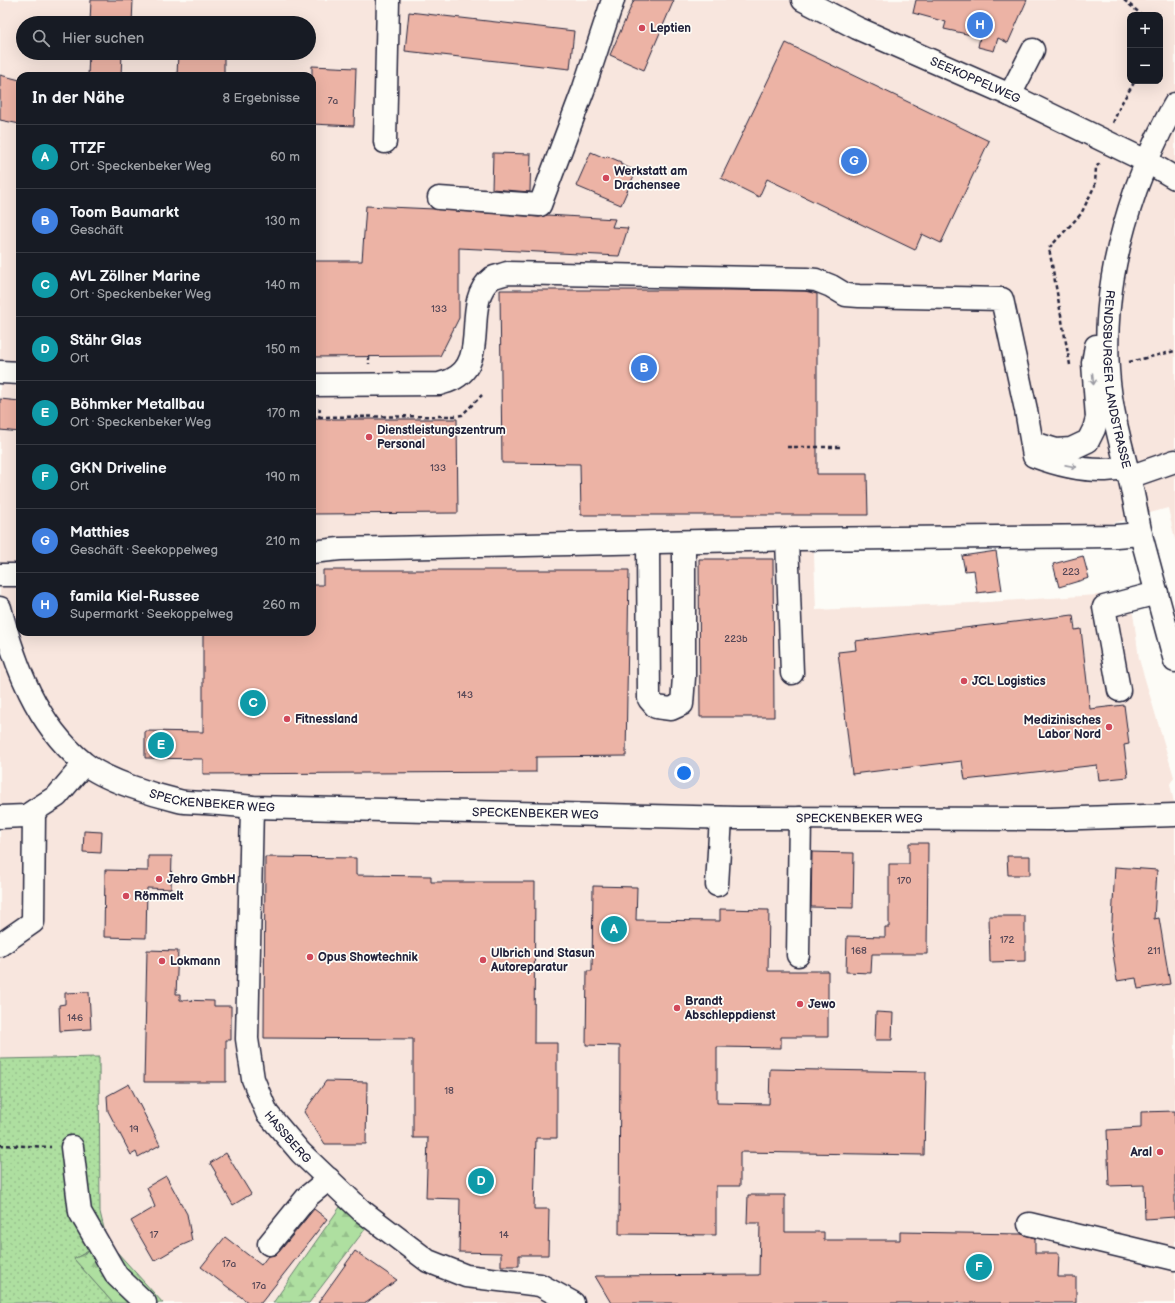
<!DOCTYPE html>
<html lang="de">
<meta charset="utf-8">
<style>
body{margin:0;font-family:"Balsamiq Sans",sans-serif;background:#20242c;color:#f1f3f6}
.controls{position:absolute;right:12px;top:12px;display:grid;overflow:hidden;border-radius:8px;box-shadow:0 4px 16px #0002}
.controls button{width:36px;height:36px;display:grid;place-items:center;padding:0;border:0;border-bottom:1px solid #363941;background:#171b24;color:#f1f3f6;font:20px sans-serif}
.you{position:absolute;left:684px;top:773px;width:14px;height:14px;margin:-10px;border:3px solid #fff;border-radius:50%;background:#1a73e8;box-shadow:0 0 0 6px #1a73e833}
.badge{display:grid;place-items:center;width:26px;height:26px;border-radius:50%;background:#2563eb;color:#fff;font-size:13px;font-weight:700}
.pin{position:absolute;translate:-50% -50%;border:2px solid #fff;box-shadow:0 1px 4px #0006}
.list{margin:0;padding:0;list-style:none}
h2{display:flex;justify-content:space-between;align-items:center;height:52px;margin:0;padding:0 16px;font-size:17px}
h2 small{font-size:13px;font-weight:400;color:#9ea1a6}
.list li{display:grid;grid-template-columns:26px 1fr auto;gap:12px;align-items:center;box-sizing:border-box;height:64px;padding:0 16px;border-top:1px solid #363941}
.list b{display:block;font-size:15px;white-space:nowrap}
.list p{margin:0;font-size:13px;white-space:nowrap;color:#9ea1a6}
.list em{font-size:13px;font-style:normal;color:#9ea1a6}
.icon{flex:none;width:22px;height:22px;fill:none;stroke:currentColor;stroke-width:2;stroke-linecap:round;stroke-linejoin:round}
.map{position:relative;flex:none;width:1175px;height:1303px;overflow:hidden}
.search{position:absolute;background:#171b24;box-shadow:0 4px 16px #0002;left:16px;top:16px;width:300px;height:44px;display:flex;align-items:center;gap:10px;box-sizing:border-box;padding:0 14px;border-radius:22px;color:#9ea1a6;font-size:15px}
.panel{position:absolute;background:#171b24;box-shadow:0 4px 16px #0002;left:16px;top:72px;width:300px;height:564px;border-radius:12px}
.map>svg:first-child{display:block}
.built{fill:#f8e6de;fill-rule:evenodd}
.grass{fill:url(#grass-dots);stroke:#68806e}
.forest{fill:url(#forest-firs);stroke:#68806e}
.building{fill:#ecb3a5;stroke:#22223b}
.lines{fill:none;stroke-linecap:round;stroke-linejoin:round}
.minor-casing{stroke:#22223b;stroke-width:25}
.path{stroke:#22223b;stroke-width:2.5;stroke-dasharray:4 3;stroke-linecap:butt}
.minor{stroke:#fdfcf7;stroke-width:22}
.oneway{stroke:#9a9aa2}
.poi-dot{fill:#d1495b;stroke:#fdfcf7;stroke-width:1.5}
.labels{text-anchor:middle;stroke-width:3.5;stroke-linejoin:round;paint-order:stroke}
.number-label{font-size:10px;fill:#544656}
.poi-label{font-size:12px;font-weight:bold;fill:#22223b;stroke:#fdfcf7;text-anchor:start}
.street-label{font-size:12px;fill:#22223b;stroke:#fdfcf7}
</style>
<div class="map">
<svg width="1175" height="1303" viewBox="0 0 1175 1303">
<defs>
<pattern id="grass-dots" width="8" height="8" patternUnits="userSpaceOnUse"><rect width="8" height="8" fill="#aedfa0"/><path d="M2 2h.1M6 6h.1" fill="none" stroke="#95bf8b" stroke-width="1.8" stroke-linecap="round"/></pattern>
<pattern id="forest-firs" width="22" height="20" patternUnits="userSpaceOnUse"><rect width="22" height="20" fill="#aedfa0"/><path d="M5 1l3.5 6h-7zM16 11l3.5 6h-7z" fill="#95bf8b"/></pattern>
</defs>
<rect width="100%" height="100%" fill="#fdfcf7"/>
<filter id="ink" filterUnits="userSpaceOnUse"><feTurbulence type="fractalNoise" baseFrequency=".025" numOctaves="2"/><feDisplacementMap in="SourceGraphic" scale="8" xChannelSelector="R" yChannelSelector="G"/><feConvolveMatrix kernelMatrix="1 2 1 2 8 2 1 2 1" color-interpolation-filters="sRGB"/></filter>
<g filter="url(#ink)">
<path class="built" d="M 0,0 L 1175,0 L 1175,540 L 1168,508 L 1107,525 L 813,528 L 816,610 L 972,603 L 1129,593 L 1134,620 L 1139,659 L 1174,777 L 1170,784 L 1175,807 L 1175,1303 L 309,1303 L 366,1228 L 340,1207 L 273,1303 L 163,1303 L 107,1241 L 100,1212 L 99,1057 L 0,1059 ZM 1130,15 L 1160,15 L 1160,81 L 1130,81 ZM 23,23 L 309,23 L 309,53 L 23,53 ZM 20,76 L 312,76 L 312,632 L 20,632 Z"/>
<polygon class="grass" points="99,1057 100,1212 107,1241 74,1259 113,1303 0,1303 0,1059"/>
<g class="forest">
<polygon points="340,1207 366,1228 309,1303 273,1303"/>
<polygon points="107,1241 163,1303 113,1303 74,1259"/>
</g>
<g class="building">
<polygon points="91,0 133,0 132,23 90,23"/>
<polygon points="634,0 674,0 644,70 610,55"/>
<polygon points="916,0 1027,0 1008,43 998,38 994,51 978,47 980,37 944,29 946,22 913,13"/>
<polygon points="409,12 574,31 570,69 405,51"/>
<polygon points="786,43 989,141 941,243 922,234 915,250 767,179 759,197 721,178"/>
<polygon points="89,53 122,53 121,76 88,76"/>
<polygon points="178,53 224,53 224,76 177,76"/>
<polygon points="312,66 356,68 354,126 312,124"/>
<polygon points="0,75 20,80 20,124 0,120"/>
<polygon points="591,152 605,158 607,156 621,162 620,164 636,171 621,205 576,186"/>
<polygon points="493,153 531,154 530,192 492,189"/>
<polygon points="366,206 434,209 539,217 547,215 615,219 612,227 628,228 619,256 459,248 459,318 440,356 312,357 312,261 362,261"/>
<polygon points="500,290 726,290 805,291 817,294 817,474 867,474 868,515 581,515 580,464 502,463"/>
<polygon points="0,399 20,401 20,432 0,430"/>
<polygon points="312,419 457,419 458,513 312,514"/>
<polygon points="996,551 1002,590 977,593 974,570 965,571 962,556"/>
<polygon points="1083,556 1089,578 1059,587 1053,564"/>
<polygon points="699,559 773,559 774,717 700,717"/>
<polygon points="323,570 629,570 626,756 536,757 536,772 203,774 203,759 145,758 145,731 203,732 203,632 312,632 312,585 323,585"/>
<polygon points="1073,615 1075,630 1081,629 1090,709 1124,705 1129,744 1124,745 1128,777 1099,780 1097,765 965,780 962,761 852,774 838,652 856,650 855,641"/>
<polygon points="84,831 102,832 101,853 83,852"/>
<polygon points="909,843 928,843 927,954 872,954 871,973 846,972 847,936 885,937 885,927 889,927 889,864 909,864"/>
<polygon points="812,852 854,853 853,908 811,907"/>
<polygon points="148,856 172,856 171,889 147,888 146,938 104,937 105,870 148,871"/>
<polygon points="1007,856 1030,856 1030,875 1008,875"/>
<polygon points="265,857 356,858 356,875 431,876 431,882 535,882 534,1043 557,1043 557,1138 536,1138 534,1209 549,1209 548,1255 519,1255 519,1266 501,1266 501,1253 459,1252 460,1199 426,1198 428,1138 413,1138 413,1039 264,1038"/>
<polygon points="1115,867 1157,870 1154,919 1159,918 1170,984 1138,989 1136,978 1117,981 1111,939"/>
<polygon points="593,886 637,887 636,920 720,921 720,909 769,910 768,971 828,971 828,1037 781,1037 781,1048 717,1047 717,1103 769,1104 770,1069 926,1072 924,1155 740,1152 740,1186 716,1186 716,1235 619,1234 620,1046 586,1045 587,971 592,971"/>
<polygon points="989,916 1025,916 1025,961 990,962"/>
<polygon points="147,950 178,951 176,994 180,994 180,1000 214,1001 214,1006 231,1006 231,1040 226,1040 226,1082 144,1082"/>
<polygon points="89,992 91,1029 60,1031 59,1005 65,1004 65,993"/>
<polygon points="876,1012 893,1013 892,1040 875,1040"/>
<polygon points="326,1081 367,1082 366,1144 325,1144 304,1112"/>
<polygon points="129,1084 160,1145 138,1157 136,1152 131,1155 108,1111 107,1096"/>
<polygon points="1175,1111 1175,1217 1145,1219 1144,1185 1109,1186 1107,1130 1141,1128 1141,1112"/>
<polygon points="226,1153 251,1194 233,1205 215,1174 216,1173 210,1163"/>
<polygon points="166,1176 187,1214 192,1241 178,1247 154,1261 131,1221 155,1207 147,1187"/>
<polygon points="748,1195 785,1195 785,1232 824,1232 824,1240 900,1240 900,1232 1021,1234 1035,1238 1035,1253 1059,1253 1058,1277 1076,1277 1076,1303 611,1303 595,1276 759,1275 760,1223 747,1223"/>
<polygon points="314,1209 327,1219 261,1303 249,1303 201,1267 225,1237 261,1265 268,1256 274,1255 279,1252"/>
<polygon points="355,1251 397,1280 366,1303 318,1303"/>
</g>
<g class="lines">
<g class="minor-casing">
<g id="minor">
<path id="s1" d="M 803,0 L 857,28 L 1010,95 L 1146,161 L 1175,178"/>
<polyline points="1010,95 1033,50"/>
<path id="s2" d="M 1175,104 C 1159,131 1147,159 1136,189 C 1115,249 1104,306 1108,370 C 1110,405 1120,442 1129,476 C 1134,496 1137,516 1141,535 C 1152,577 1164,619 1175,661"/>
<polyline points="385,142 388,0"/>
<polyline points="439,198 540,205 584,88 613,0"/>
<polyline points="0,372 20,373"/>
<path d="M 312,385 L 439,384 C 442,383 447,382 451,380 C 492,362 460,302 492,278 C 496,276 502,275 507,273 L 806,279 L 816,280 L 831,286 L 846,295 L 859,296 L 1002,299 L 1026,410 L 1034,456 C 1055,464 1079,470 1102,470 C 1110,470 1118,469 1127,468"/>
<polyline points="1037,444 1056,450 1071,449 1088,441 1094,429 1097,418 1093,363 1096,346"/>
<polyline points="1129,477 1175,461"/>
<polyline points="787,540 792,673"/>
<polyline points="648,543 649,699 656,707 671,709 682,704 684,677 684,542"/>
<polyline points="312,552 340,549 797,539 1116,536 1141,534"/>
<polyline points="0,575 20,575"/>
<path id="s3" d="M 0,608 C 15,665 36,724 84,763 C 104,780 154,795 179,801 C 187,803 196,802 204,803 C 220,804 236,805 252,807 L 738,818 L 1050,819 L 1175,815"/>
<polyline points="1119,690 1104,607 1157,593"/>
<path id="s4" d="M 252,807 L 247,1039 L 253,1079 L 267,1113 L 301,1153 L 362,1211 L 428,1261 L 466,1276 L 540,1285 L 573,1303"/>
<polyline points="0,817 26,816 57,796 84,764"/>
<polyline points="717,885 721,818"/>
<polyline points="0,945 33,922 34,811"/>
<polyline points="798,955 800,818"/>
<polyline points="72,1147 80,1212 117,1276 145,1303"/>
<polyline points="1029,1224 1175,1259"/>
<polyline points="269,1244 308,1196 329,1179"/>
</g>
</g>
<g class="path">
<polyline points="1124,0 1142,15"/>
<polyline points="1160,45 1162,51 1160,52"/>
<polyline points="1113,123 1121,104 1135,81"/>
<polyline points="369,356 369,364"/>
<polyline points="1129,362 1175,351"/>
<polyline points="1070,365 1049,248 1081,214 1095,185 1096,167 1101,162"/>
<polyline points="312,417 455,416 462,415 482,395"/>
<polyline points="319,419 320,406"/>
<polyline points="787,447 842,447"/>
<polyline points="0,1145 51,1147"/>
</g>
<use href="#minor" class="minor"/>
</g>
<defs><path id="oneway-shaft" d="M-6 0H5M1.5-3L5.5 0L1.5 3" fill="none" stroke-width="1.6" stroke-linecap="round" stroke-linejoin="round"/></defs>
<g class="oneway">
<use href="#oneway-shaft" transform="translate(1093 379) rotate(85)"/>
<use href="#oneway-shaft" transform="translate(1071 466) rotate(11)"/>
</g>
</g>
<g class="poi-dot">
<circle cx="642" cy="28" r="4"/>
<circle cx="606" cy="178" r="4"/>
<circle cx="369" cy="437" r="4"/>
<circle cx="964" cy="681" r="4"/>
<circle cx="287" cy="719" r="4"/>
<circle cx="1109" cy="727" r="4"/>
<circle cx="159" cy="879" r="4"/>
<circle cx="126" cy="896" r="4"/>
<circle cx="310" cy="957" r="4"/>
<circle cx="483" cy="960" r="4"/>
<circle cx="162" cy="961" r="4"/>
<circle cx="800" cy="1004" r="4"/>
<circle cx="677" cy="1008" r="4"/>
<circle cx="1160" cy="1152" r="4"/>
</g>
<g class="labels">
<g class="number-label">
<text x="333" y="104">7a</text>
<text x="439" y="312">133</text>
<text x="438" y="471">133</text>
<text x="1071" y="575">223</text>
<text x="736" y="642">223b</text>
<text x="465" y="698">143</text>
<text x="904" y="884">170</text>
<text x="1007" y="943">172</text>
<text x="859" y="954">168</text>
<text x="1154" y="954">211</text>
<text x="75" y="1021">146</text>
<text x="449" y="1094">18</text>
<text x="134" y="1132">19</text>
<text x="154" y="1238">17</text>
<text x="504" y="1238">14</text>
<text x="229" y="1267">17a</text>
<text x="259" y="1289">17a</text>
</g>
<g class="poi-label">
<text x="650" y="32">Leptien</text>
<text x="614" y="175">Werkstatt am<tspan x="614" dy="14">Drachensee</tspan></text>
<text x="377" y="434">Dienstleistungszentrum<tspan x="377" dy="14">Personal</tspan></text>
<text x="972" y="685">JCL Logistics</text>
<text x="295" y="723">Fitnessland</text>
<text x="1101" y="724" text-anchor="end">Medizinisches<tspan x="1101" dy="14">Labor Nord</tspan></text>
<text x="167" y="883">Jehro GmbH</text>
<text x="134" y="900">Römmelt</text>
<text x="491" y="957">Ulbrich und Stasun<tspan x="491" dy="14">Autoreparatur</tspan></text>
<text x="318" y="961">Opus Showtechnik</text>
<text x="170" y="965">Lokmann</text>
<text x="685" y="1005">Brandt<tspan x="685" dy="14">Abschleppdienst</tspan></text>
<text x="808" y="1008">Jewo</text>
<text x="1152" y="1156" text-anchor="end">Aral</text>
</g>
<g class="street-label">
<text dy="4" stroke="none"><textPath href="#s1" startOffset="190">SEEKOPPELWEG</textPath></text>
<text dy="4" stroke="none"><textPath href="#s2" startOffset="288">RENDSBURGER LANDSTRASSE</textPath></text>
<text dy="4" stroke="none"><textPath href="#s3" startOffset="315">SPECKENBEKER WEG</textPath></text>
<text dy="4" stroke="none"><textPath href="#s3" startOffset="639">SPECKENBEKER WEG</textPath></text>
<text dy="4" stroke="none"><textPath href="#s3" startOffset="963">SPECKENBEKER WEG</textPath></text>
<text dy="4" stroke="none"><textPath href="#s4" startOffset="341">HASSBERG</textPath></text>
</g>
</g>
</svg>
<div class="controls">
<button>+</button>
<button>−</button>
</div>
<div class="you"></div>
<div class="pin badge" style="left:614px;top:929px;background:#0f9aa8">A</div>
<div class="pin badge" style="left:644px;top:368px;background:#3f7fe0">B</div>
<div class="pin badge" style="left:253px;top:703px;background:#0f9aa8">C</div>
<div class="pin badge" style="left:481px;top:1181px;background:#0f9aa8">D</div>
<div class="pin badge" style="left:161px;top:745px;background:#0f9aa8">E</div>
<div class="pin badge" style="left:979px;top:1267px;background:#0f9aa8">F</div>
<div class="pin badge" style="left:854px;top:161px;background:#3f7fe0">G</div>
<div class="pin badge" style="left:980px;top:25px;background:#3f7fe0">H</div>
<div class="search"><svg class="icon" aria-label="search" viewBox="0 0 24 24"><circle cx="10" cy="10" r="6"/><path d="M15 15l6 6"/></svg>Hier suchen</div>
<section class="panel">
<h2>In der Nähe<small>8 Ergebnisse</small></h2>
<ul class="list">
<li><span class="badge" style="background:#0f9aa8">A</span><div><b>TTZF</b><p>Ort · Speckenbeker Weg</p></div><em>60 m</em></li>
<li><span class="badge" style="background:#3f7fe0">B</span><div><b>Toom Baumarkt</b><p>Geschäft</p></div><em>130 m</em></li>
<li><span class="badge" style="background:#0f9aa8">C</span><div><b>AVL Zöllner Marine</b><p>Ort · Speckenbeker Weg</p></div><em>140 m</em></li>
<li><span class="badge" style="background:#0f9aa8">D</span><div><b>Stähr Glas</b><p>Ort</p></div><em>150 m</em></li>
<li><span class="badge" style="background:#0f9aa8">E</span><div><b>Böhmker Metallbau</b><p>Ort · Speckenbeker Weg</p></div><em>170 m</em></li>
<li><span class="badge" style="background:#0f9aa8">F</span><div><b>GKN Driveline</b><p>Ort</p></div><em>190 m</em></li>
<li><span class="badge" style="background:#3f7fe0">G</span><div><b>Matthies</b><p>Geschäft · Seekoppelweg</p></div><em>210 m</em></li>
<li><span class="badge" style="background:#3f7fe0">H</span><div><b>famila Kiel-Russee</b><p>Supermarkt · Seekoppelweg</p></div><em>260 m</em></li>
</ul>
</section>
</div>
